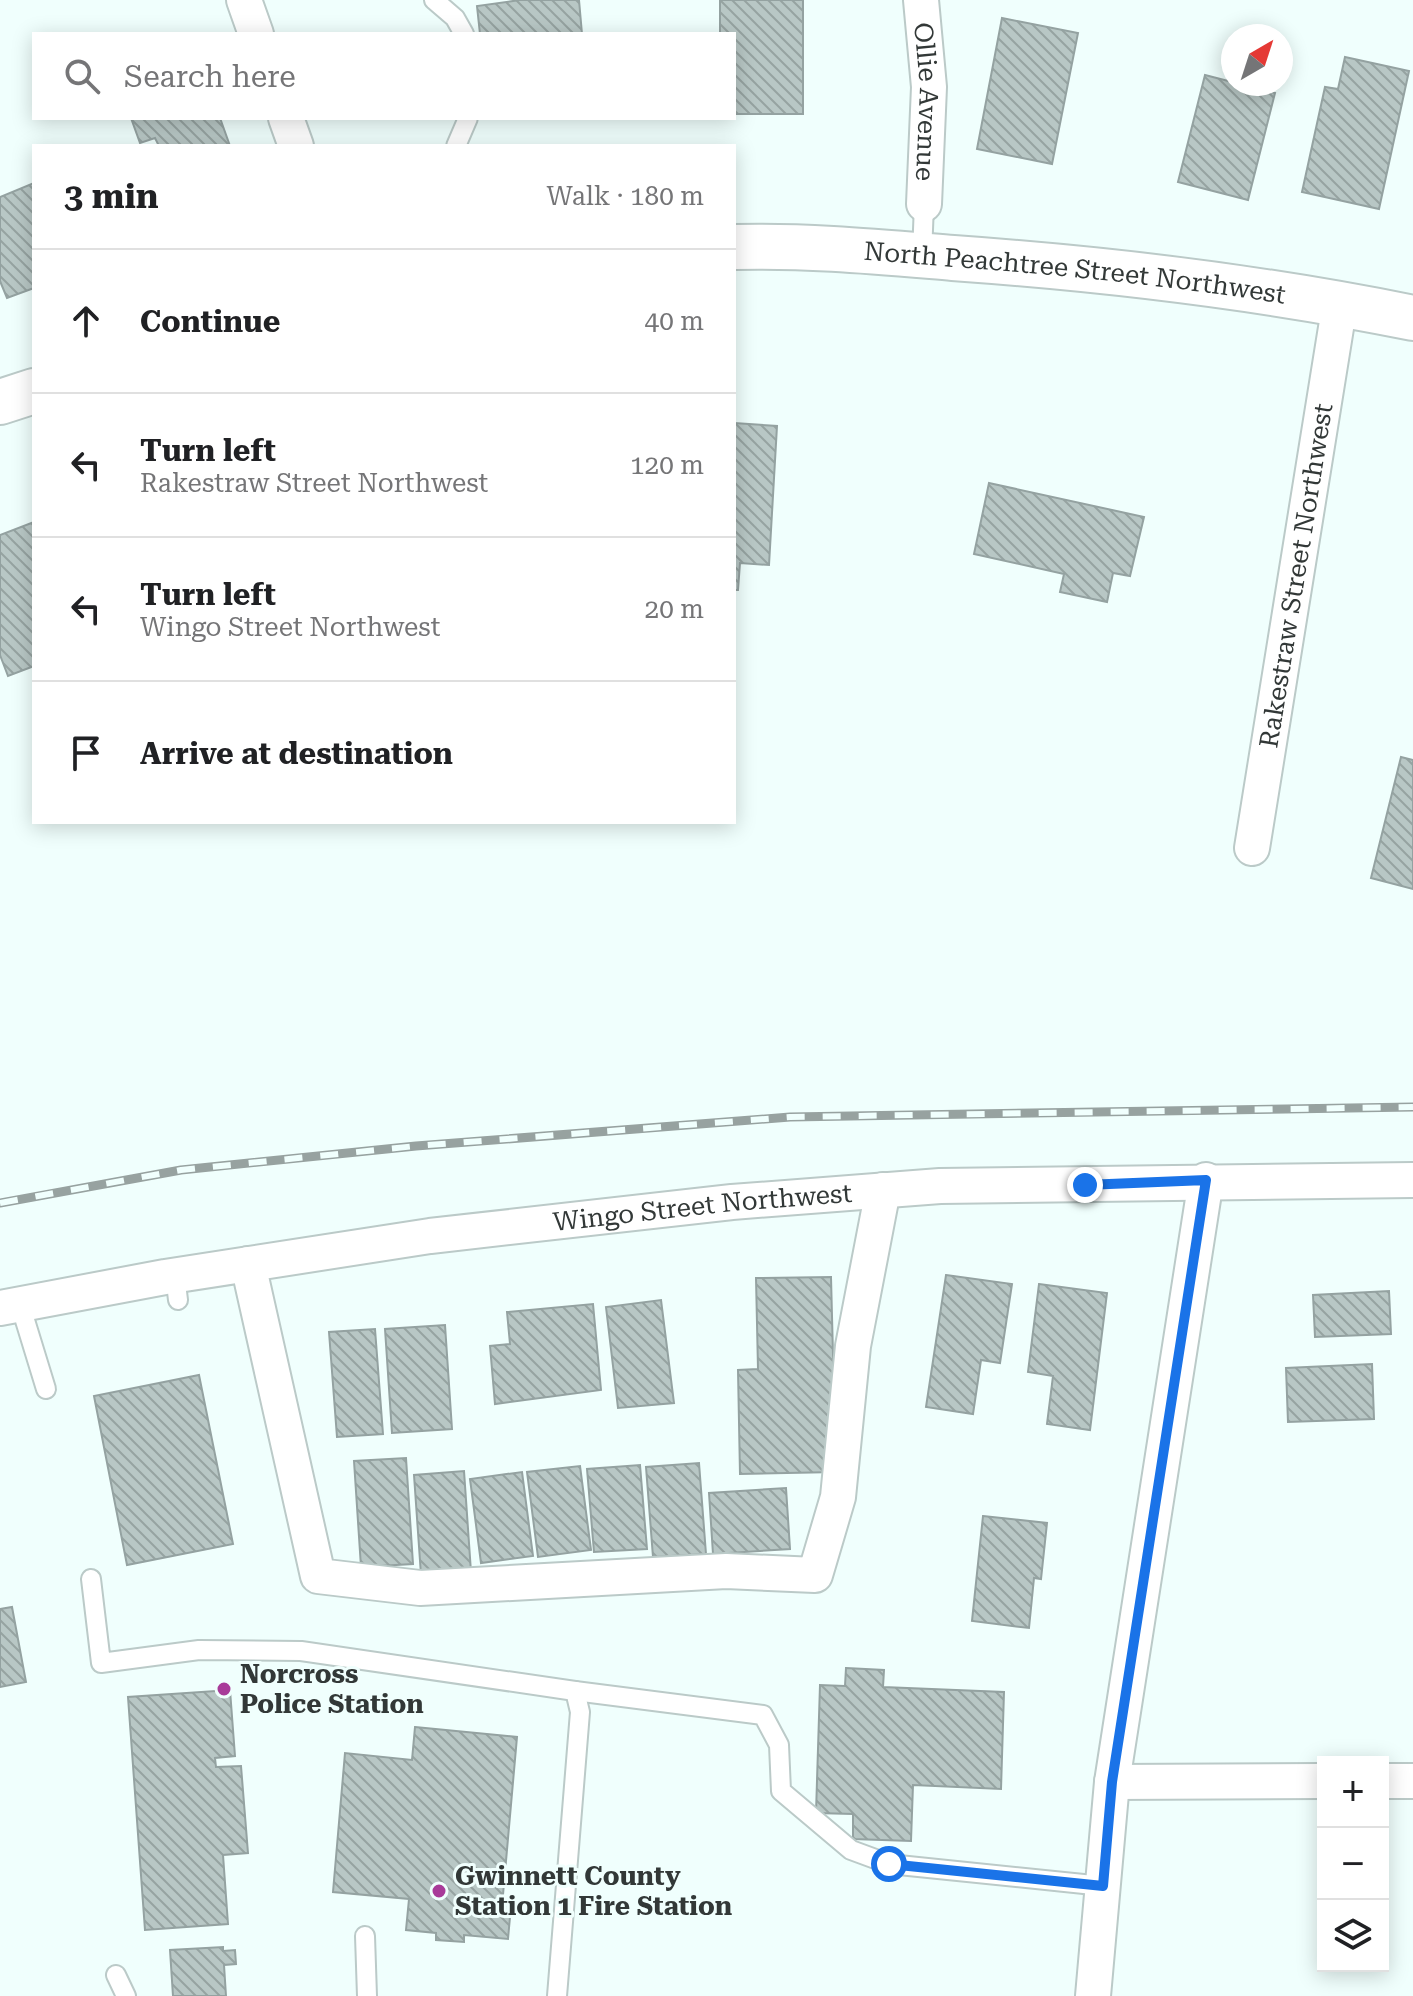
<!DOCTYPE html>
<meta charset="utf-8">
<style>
body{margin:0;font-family:"Roboto Serif",serif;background:#f6f6f6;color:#202124}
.controls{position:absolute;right:24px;bottom:24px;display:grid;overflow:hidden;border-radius:0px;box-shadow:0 4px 20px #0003}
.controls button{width:72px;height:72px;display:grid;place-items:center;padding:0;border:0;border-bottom:2px solid #e0e0e0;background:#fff;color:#202124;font:40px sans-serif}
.compass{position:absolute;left:1221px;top:24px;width:72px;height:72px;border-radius:50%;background:#fff;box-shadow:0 4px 20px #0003;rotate:39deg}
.stop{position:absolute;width:24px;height:24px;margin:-18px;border:6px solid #1a73e8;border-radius:50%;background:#fff}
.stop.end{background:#1a73e8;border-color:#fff;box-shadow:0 2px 8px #0008}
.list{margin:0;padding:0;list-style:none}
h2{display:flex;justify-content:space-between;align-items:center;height:104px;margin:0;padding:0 32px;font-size:34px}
h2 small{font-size:26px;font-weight:400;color:#757577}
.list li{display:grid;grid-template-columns:52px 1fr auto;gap:24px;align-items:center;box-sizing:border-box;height:144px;padding:0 32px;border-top:2px solid #e0e0e0}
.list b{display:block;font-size:30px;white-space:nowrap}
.list p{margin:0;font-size:26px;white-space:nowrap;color:#757577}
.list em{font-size:26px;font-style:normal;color:#757577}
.icon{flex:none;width:44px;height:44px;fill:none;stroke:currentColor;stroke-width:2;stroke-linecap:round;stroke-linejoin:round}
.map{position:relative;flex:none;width:1413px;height:1996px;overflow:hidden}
.search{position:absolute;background:#fff;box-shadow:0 4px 20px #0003;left:32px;top:32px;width:704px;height:88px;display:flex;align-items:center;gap:20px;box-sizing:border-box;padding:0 28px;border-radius:0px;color:#757577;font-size:30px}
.panel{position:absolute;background:#fff;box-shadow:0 4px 20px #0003;left:32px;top:144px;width:704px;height:680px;border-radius:0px}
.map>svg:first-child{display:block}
.building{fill:url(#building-back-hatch);stroke:#94a2a1;stroke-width:2}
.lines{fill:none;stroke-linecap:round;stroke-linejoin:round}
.lane-casing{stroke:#bbcac8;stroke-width:22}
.street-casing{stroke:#bbcac8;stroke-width:38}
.secondary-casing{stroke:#bbcac8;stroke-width:48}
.lane{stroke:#fff;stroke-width:18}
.street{stroke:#fff;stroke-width:34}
.secondary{stroke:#fff;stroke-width:44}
.rail-casing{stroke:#97a2a0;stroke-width:9}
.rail{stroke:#f0fffd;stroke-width:6;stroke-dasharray:18;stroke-linecap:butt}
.route{stroke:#1a73e8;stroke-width:10}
.poi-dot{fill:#a83b99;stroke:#f0fffd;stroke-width:3}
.labels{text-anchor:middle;stroke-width:6;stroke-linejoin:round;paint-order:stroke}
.street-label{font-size:26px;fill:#323837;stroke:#f0fffd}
.poi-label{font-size:26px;font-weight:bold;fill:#323837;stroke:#f0fffd;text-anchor:start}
</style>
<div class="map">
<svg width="1413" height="1996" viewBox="0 0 1413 1996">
<defs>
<pattern id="building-back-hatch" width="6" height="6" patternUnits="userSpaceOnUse" patternTransform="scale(2)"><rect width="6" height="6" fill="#b8c7c5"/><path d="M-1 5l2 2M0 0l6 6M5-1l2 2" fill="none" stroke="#96a3a1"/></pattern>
</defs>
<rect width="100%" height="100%" fill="#f0fffd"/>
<g class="building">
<polygon points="520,0 579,0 582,34 480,34 477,6"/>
<polygon points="720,0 803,0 803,114 734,114 734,34 720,34"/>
<polygon points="1002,18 1078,33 1052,164 977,149"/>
<polygon points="1345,57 1409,71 1379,209 1302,192 1325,87 1338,89"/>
<polygon points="1205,75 1275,93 1248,200 1178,182"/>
<polygon points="131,118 220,118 230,146 159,146 155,138 140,143"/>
<polygon points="34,183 34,288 7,298 0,281 0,197"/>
<polygon points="734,423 777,426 769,565 740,563 738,590 734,590"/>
<polygon points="989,483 1144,517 1130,576 1113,573 1107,602 1060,592 1064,574 974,554"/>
<polygon points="34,522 34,666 8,676 0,655 0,535"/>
<polygon points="1401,757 1413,760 1413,889 1371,878"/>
<polygon points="946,1275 1012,1284 1000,1363 981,1360 973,1414 926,1407"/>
<polygon points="831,1277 836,1472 740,1474 738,1370 758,1369 756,1278"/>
<polygon points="1039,1284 1107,1293 1090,1430 1047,1424 1053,1376 1028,1372"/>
<polygon points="1389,1291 1391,1334 1315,1337 1313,1295"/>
<polygon points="661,1300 674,1403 618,1408 606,1307"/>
<polygon points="593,1304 601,1390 495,1404 490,1346 510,1344 507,1312"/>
<polygon points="445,1325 452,1429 392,1433 385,1329"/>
<polygon points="375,1329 383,1434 337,1437 329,1332"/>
<polygon points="1372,1364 1374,1419 1288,1422 1286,1368"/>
<polygon points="199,1375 233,1544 127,1565 94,1396"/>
<polygon points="406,1458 413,1564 361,1567 354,1461"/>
<polygon points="699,1463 706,1554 653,1557 646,1467"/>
<polygon points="640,1465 647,1549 594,1552 587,1469"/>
<polygon points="580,1466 591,1550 538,1557 527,1472"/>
<polygon points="464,1471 471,1572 421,1575 414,1475"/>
<polygon points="522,1472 533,1556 481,1563 470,1479"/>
<polygon points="786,1488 790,1549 713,1554 709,1493"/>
<polygon points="983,1516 1047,1523 1041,1579 1034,1578 1029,1628 972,1621"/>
<polygon points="12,1607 26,1682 0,1687 0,1609"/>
<polygon points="846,1668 884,1670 883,1687 1004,1692 1001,1789 913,1785 911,1841 853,1839 853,1814 816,1813 820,1685 845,1686"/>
<polygon points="230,1690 235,1756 215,1758 216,1767 241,1766 248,1853 223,1855 228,1924 145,1930 128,1697"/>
<polygon points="415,1727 517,1737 502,1906 511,1906 508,1939 464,1935 464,1942 436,1940 436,1933 406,1930 409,1899 333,1892 345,1753 412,1760"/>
<polygon points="223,1947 223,1951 235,1950 236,1964 224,1965 226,1996 173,1996 170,1950"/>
</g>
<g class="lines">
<g class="lane-casing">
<g id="lane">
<polyline points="434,0 455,18 464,34"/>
<polyline points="456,146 468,118"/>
<polyline points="922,255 924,204"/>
<polyline points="175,1275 178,1300"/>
<polyline points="20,1304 46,1389"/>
<polyline points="91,1579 101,1663 199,1650 301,1651 575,1691 580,1712 557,1996"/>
<polyline points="575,1691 763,1715 779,1745 781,1791 851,1850 889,1864 1103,1886"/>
<polyline points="365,1936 367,1996"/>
<polyline points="116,1975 126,1996"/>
</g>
</g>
<g class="street-casing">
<g id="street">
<polyline points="244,0 256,34"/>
<path id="s1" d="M 921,0 L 929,87 L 924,204"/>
<polyline points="286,118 296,146"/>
<path id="s2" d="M 1252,848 L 1340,303"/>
<polyline points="248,1264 318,1576 420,1588 726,1571 815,1575 838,1497 853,1346 883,1190"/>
<path id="s3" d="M 0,1308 L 165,1277 L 430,1236 L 732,1202 L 940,1186 L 1413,1180"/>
<polyline points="1383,1781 1413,1781"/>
<polyline points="1112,1782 1323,1781"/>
<polyline points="1093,1996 1112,1782 1206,1180"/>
</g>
</g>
<g class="secondary-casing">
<g id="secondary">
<path id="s4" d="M 734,247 C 807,245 880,252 953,258 C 1108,269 1261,287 1413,318"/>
<polyline points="0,402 34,391"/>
</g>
</g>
<use href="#lane" class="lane"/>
<use href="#street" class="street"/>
<use href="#secondary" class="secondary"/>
<g class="rail-casing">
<polyline id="rail" points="0,1203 181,1170 416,1146 790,1117 1413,1107"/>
</g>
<use href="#rail" class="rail"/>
</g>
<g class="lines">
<polyline class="route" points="889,1864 1103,1886 1112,1782 1206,1180 1085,1185"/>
</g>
<g class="poi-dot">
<circle cx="224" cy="1689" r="8"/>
<circle cx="439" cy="1891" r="8"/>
</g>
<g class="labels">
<g class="street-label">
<text dy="9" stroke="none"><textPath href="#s1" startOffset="102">Ollie Avenue</textPath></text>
<text dy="9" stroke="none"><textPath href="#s4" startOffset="342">North Peachtree Street Northwest</textPath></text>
<text dy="9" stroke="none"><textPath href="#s2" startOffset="276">Rakestraw Street Northwest</textPath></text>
<text dy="9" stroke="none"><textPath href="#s3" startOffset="710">Wingo Street Northwest</textPath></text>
</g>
<g class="poi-label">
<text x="240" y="1683">Norcross<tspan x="240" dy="30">Police Station</tspan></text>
<text x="455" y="1885">Gwinnett County<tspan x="455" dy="30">Station 1 Fire Station</tspan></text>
</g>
</g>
</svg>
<div class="controls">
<button>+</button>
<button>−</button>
<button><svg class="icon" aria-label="layers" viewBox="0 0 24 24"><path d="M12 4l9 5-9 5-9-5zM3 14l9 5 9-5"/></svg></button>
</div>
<svg class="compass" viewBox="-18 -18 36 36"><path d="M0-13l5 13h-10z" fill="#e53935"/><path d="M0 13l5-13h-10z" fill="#757577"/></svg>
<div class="stop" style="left:889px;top:1864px"></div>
<div class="stop end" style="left:1085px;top:1185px"></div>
<div class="search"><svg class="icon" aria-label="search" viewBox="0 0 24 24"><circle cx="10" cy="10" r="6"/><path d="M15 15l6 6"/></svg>Search here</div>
<section class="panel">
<h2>3 min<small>Walk · 180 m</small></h2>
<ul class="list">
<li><svg class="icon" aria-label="ahead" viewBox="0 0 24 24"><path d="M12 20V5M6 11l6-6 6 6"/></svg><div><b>Continue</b></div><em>40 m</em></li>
<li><svg class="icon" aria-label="left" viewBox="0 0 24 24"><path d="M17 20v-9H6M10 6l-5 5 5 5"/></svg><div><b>Turn left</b><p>Rakestraw Street Northwest</p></div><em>120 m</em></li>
<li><svg class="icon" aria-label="left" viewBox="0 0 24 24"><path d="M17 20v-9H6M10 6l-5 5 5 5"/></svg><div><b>Turn left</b><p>Wingo Street Northwest</p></div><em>20 m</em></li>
<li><svg class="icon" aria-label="arrive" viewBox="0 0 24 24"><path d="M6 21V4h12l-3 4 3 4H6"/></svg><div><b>Arrive at destination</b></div></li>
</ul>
</section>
</div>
